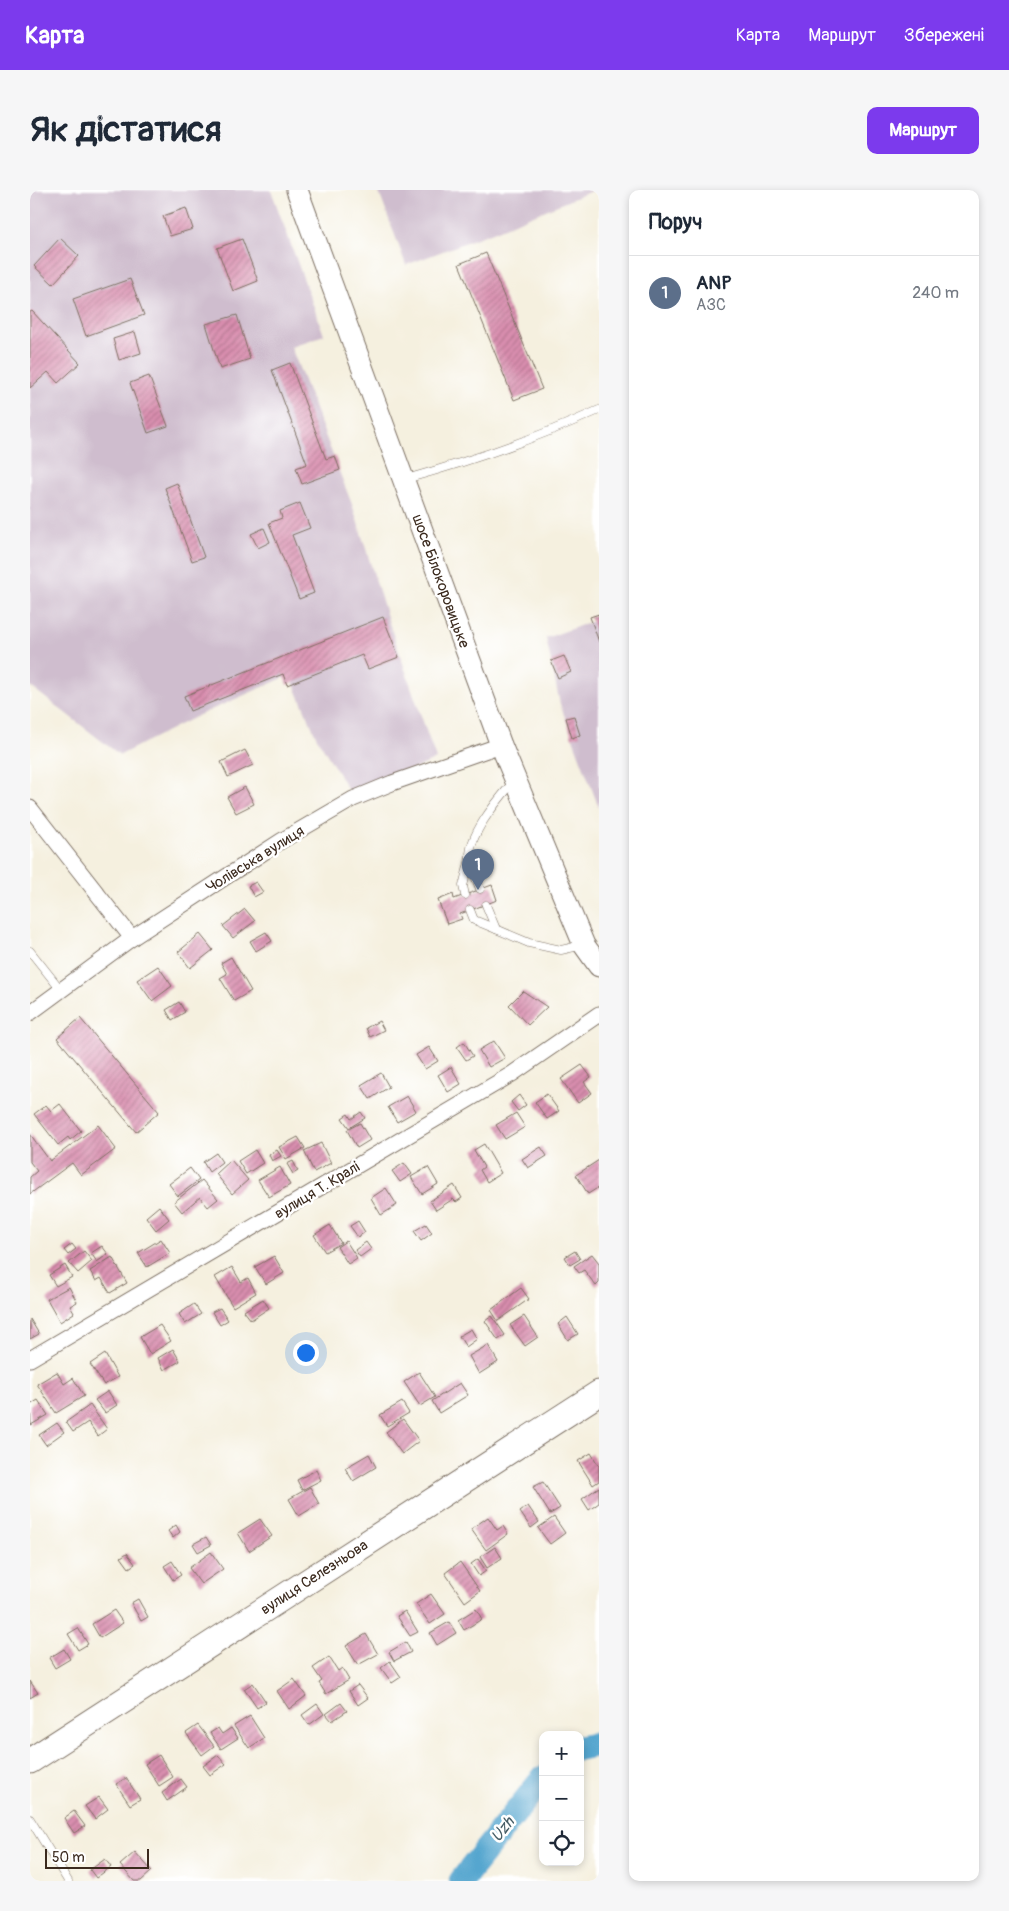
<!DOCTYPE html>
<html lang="uk">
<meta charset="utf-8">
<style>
body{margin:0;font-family:Pangolin,sans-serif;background:#f6f6f7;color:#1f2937}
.controls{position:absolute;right:15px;bottom:15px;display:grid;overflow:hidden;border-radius:10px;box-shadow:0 2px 8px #0003}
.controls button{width:45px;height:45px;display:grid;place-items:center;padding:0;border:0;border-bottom:1px solid #e0e1e3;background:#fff;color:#1f2937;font:25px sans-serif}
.scale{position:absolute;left:15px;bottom:12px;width:104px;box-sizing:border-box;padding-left:5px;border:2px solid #3b2a1e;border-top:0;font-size:14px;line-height:18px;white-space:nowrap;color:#3b2a1e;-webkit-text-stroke:4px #fff;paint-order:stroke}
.you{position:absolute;left:275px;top:1162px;width:18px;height:18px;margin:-12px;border:4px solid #fff;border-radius:50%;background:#1a73e8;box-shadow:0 0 0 8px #1a73e833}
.badge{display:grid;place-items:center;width:32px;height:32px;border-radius:50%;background:#7c3aed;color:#fff;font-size:16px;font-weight:700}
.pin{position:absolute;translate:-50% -41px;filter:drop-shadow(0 1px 2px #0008)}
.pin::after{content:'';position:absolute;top:26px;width:18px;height:15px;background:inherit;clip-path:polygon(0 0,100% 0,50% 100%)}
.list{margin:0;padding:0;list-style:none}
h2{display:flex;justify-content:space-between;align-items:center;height:65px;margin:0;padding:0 20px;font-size:21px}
h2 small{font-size:16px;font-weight:400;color:#747a83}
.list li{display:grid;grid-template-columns:32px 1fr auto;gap:15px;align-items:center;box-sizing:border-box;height:75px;padding:0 20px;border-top:1px solid #e0e1e3}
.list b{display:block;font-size:19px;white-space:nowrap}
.list p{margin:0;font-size:16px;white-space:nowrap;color:#747a83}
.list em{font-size:16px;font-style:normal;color:#747a83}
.icon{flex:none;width:28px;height:28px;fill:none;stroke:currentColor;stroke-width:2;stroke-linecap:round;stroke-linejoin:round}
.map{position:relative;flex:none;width:569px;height:1691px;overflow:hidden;border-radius:10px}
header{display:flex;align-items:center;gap:30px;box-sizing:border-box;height:70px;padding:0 25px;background:#7c3aed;color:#fff}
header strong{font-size:24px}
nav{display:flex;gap:28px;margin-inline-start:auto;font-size:18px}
.intro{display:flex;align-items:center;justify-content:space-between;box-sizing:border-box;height:120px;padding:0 30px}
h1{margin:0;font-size:35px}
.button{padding:12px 22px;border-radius:10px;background:#7c3aed;color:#fff;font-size:18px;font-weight:700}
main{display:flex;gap:30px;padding:0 30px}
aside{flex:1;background:#fff;border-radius:10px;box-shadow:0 2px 8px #0003}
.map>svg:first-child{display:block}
.industrial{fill:#cfbdce}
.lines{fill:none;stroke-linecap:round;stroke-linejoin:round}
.river{stroke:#54a6cf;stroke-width:25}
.building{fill:url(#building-hatch)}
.service-casing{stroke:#7c6f62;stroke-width:9}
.minor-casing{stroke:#7c6f62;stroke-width:17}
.secondary-casing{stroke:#7c6f62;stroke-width:23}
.trunk-casing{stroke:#7c6f62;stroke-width:27}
.service{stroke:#fff;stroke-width:8}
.minor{stroke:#fff;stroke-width:15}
.secondary{stroke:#fff;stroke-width:21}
.trunk{stroke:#fff;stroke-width:25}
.labels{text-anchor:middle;stroke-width:5;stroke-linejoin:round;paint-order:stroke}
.street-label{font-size:15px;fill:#3b2a1e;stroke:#fff}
.water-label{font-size:16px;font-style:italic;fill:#455c65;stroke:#fff}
</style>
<header>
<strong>Карта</strong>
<nav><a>Карта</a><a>Маршрут</a><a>Збережені</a></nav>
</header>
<div class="intro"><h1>Як дістатися</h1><a class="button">Маршрут</a></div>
<main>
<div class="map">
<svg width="569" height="1691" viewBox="0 0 569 1691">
<defs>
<pattern id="building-hatch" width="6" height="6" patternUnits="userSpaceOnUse" patternTransform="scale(1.25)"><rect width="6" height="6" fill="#d98eaf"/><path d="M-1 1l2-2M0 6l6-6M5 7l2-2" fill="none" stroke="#b1748e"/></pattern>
</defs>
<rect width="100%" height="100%" fill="#fff"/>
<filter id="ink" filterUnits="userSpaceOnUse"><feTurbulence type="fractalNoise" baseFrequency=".02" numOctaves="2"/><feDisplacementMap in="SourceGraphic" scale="10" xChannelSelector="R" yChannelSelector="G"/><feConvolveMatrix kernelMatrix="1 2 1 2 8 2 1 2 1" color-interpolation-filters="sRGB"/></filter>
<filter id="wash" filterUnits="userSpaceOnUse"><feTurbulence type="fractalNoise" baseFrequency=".0096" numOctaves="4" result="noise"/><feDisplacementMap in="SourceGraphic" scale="20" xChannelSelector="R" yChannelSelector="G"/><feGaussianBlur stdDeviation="1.12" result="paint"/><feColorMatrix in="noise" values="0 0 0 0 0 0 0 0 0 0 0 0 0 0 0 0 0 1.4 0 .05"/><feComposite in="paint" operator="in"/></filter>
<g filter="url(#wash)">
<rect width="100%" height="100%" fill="#f5f0df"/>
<g class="industrial">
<polygon points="0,0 241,0 294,145 261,157 323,317 358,430 406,569 323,608 286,546 260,485 167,526 90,565 0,496"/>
<polygon points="348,0 564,0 463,42 376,75"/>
<polygon points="569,429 569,618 530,514 516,448"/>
</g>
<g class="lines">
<g class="river">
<polyline points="550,1558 569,1554"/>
<polyline points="431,1691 513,1588"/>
</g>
</g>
<g id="blocks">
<g class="building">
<polygon points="156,18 163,39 140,46 133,26"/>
<polygon points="30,48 49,66 23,94 4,76"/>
<polygon points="212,49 228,91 203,101 187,58"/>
<polygon points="456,63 512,199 484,210 429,74"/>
<polygon points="100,89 114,125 56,146 43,109"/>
<polygon points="2,121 50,173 28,193 18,182 0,198 0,122"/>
<polygon points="207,125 220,169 190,179 176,134"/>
<polygon points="105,142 111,163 89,170 83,149"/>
<polygon points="260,173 296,269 305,266 310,280 272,294 266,278 277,274 242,180"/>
<polygon points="119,186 138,236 118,243 100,193"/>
<polygon points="147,293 174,367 162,371 135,298"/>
<polygon points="270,313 280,338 262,345 284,403 269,409 239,333 252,328 250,321"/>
<polygon points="234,338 240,352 228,358 221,344"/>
<polygon points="569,424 569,452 560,427"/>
<polygon points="353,427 369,467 338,479 332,465 257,495 253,484 160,521 154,506"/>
<polygon points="534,466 541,482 528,488 521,471"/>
<polygon points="544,526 550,545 542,548 536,528"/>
<polygon points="215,560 223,575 198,587 191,572"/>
<polygon points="215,597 224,614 206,623 197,607"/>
<polygon points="226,692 233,702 224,707 218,696"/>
<polygon points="462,695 467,710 430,724 432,729 417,734 408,710 423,704 424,709"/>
<polygon points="215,719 225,731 203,748 193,736"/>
<polygon points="236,742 242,751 226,761 220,751"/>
<polygon points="170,744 183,760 160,778 148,762"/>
<polygon points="201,767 221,801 204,811 190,788 197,784 191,773"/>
<polygon points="128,776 142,796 122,811 107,790"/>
<polygon points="493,801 517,817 498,835 479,815"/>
<polygon points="149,812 155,822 142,830 136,820"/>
<polygon points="50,828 129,922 106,942 27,848"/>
<polygon points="349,831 354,840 340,847 336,838"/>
<polygon points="464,851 475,868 459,877 449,860"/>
<polygon points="434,852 443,866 436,870 427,857"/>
<polygon points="399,857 408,871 395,879 386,865"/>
<polygon points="552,875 561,887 554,892 562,903 548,913 531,889"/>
<polygon points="421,877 431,894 418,902 408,885"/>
<polygon points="351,883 359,897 340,909 331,895"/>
<polygon points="517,904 529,921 517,929 505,912"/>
<polygon points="489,905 496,915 488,921 481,912"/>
<polygon points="377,906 386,921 367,932 358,917"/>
<polygon points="30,914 51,941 40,950 38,947 28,955 4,924 16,915 21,921"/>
<polygon points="331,922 335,928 319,938 312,928 318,924 321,929"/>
<polygon points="486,923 495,937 475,949 466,935"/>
<polygon points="330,933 340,950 327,958 317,940"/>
<polygon points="68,935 86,959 51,985 42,973 0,1004 0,987 7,981 0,972 0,944 20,971"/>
<polygon points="268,947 275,958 256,969 249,957"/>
<polygon points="291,953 301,973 284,982 274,961"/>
<polygon points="454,954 471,983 457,992 450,980 454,977 444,960"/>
<polygon points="511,957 517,966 498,978 492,969"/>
<polygon points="225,960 233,973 216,984 208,971"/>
<polygon points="247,960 251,966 242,971 239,965"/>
<polygon points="186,963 192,972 179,982 173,972"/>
<polygon points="201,970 218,990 202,1004 186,984"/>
<polygon points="569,970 569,997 558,1004 546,985"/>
<polygon points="263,971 268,981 263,984 257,974"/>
<polygon points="374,973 382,984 370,992 362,981"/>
<polygon points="250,977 260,995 239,1007 228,990"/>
<polygon points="398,977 408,994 392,1004 381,987"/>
<polygon points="160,978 169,990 148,1006 139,994"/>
<polygon points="172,990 188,1009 178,1017 170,1007 152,1022 144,1012"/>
<polygon points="424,995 432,1008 426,1012 423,1009 406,1020 400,1011"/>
<polygon points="356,998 367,1015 351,1025 341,1008"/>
<polygon points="129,1016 139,1029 126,1040 116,1027"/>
<polygon points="328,1031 335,1042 328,1047 320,1036"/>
<polygon points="396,1034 402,1043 391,1051 384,1041"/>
<polygon points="300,1035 311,1053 295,1062 284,1045"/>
<polygon points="131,1049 140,1063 117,1077 108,1063"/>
<polygon points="316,1051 327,1068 318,1074 307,1057"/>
<polygon points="336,1052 341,1059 330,1067 325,1060"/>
<polygon points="42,1054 46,1059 38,1065 34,1060"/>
<polygon points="72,1056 78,1064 67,1072 61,1063"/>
<polygon points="54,1061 62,1071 48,1083 39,1073"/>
<polygon points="545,1061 550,1069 540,1075 535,1067"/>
<polygon points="562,1064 569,1073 569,1093 566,1096 554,1080 549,1083 544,1076"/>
<polygon points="244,1066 254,1083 236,1094 225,1077"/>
<polygon points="82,1067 97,1093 80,1103 71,1088 66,1091 60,1081"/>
<polygon points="35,1075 42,1087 26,1096 19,1085"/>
<polygon points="202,1077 211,1092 218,1088 226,1103 203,1117 185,1087"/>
<polygon points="39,1097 47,1112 40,1116 44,1123 30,1132 17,1109"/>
<polygon points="491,1098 499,1109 468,1131 461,1120"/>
<polygon points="233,1109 239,1118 221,1130 214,1121"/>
<polygon points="164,1114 171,1124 155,1134 149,1124"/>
<polygon points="190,1118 198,1130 190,1135 182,1122"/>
<polygon points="462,1126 475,1145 468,1150 455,1131"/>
<polygon points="494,1126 508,1147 495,1156 480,1135"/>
<polygon points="537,1127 548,1144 538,1150 528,1134"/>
<polygon points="0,1129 9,1144 0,1149"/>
<polygon points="130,1135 141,1151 120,1164 110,1147"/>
<polygon points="441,1139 447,1149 436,1157 429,1146"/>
<polygon points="458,1155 468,1172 449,1184 439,1166"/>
<polygon points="143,1159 150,1171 134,1180 128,1168"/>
<polygon points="75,1164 88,1187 74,1195 60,1174"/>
<polygon points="27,1182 34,1194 43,1188 54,1206 26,1223 7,1194"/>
<polygon points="389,1182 405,1207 390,1216 374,1192"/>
<polygon points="430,1193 438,1205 409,1223 402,1211"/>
<polygon points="78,1201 87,1215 75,1223 65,1210"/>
<polygon points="8,1210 18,1225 1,1235 0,1215"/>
<polygon points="372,1212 379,1223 357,1236 350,1225"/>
<polygon points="60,1215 77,1239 68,1246 58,1232 43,1242 36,1232"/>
<polygon points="373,1229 389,1251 372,1264 356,1242"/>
<polygon points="27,1233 34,1242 16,1255 9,1245"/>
<polygon points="561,1263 569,1276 569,1291 563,1295 548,1271"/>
<polygon points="339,1264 346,1277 323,1291 315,1278"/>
<polygon points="286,1280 291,1290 272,1300 267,1290"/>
<polygon points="513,1292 530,1318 520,1324 503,1297"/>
<polygon points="280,1297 289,1314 269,1326 259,1309"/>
<polygon points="569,1297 569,1313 559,1320 552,1309"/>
<polygon points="498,1316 509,1332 501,1338 490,1322"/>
<polygon points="458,1327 467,1340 473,1336 478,1344 456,1360 441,1339"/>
<polygon points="524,1327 535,1343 520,1354 508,1338"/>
<polygon points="230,1329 242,1346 219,1361 208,1343"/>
<polygon points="146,1335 150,1342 143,1348 138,1341"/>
<polygon points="176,1347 181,1355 168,1362 163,1354"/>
<polygon points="465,1357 472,1368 457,1378 450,1367"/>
<polygon points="181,1362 193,1379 171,1394 159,1378"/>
<polygon points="97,1363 105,1374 99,1378 91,1367"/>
<polygon points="448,1369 456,1381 449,1386 441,1374"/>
<polygon points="142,1371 151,1385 143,1390 134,1376"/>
<polygon points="430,1372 450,1401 435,1412 415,1383"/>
<polygon points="401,1404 415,1424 400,1434 386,1414"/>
<polygon points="108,1409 118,1427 111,1431 101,1413"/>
<polygon points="446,1419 452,1429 434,1440 428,1430"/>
<polygon points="84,1420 93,1433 70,1448 62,1434"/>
<polygon points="375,1421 388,1442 380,1446 367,1426"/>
<polygon points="419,1432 426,1443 407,1455 400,1443"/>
<polygon points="48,1438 58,1454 48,1460 38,1444"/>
<polygon points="336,1444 348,1464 328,1475 316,1456"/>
<polygon points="376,1452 381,1462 364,1471 359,1462"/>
<polygon points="34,1459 40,1469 25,1478 19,1468"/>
<polygon points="299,1467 308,1481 312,1478 319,1490 296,1504 289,1493 292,1491 283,1478"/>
<polygon points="360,1471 371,1487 362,1493 351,1478"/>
<polygon points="264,1489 276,1506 259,1519 247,1501"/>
<polygon points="0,1491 8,1503 0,1508"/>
<polygon points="223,1493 236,1512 227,1518 214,1499"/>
<polygon points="328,1495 338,1508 328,1515 319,1501"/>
<polygon points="311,1513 317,1521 302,1531 296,1524"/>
<polygon points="287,1514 294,1524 279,1535 272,1525"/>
<polygon points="220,1526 234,1548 219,1558 204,1536"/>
<polygon points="168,1535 184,1556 172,1565 156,1543"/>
<polygon points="188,1538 192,1544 201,1538 208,1548 191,1559 180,1543"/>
<polygon points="129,1565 143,1587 129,1596 115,1574"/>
<polygon points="188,1565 196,1574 180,1585 173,1576"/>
<polygon points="96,1588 110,1609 100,1615 86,1594"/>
<polygon points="151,1589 157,1597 137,1611 132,1603"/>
<polygon points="69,1607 78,1619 65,1629 55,1616"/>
<polygon points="44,1621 55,1636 44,1643 34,1628"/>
<polygon points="105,1662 122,1681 111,1691 104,1691 90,1675"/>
<polygon points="75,1669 81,1677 66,1688 60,1680"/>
</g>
</g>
</g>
<g filter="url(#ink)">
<use href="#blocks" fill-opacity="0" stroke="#7c6f62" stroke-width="1"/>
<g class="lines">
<g class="service-casing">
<g id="service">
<path d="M 376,289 C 441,271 507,248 569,220"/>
<path d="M 450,699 C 447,690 441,679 440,669 C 438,644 469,609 484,591"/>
<polyline points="435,705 433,696 440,669"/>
<polyline points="456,715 466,739 499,753 531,760 553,755"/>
<polyline points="440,720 444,730 466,739"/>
<polyline points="0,761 31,800"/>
<polyline points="0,1629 38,1691"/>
</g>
</g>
<g class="minor-casing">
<g id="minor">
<polyline points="0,618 102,748"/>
<polyline points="0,823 102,748 251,651 323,609 362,593 471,555"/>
<polyline points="0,1169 482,884 569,824"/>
</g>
</g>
<g class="secondary-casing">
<polyline id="secondary" points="267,0 471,555 554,755 569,776"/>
</g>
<g class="trunk-casing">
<polyline id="trunk" points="0,1571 569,1203"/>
</g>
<use href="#service" class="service"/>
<use href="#minor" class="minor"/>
<use href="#secondary" class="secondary"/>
<use href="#trunk" class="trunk"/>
</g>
</g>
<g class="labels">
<g class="street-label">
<text transform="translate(411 391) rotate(70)" y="5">шосе Білокоровицьке</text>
<text transform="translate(225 669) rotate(-32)" y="5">Чолівська вулиця</text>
<text transform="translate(287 1000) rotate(-31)" y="5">вулиця Т. Кралі</text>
<text transform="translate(284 1387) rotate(-33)" y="5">вулиця Селезньова</text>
</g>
<g class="water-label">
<text transform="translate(472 1639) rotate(-52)" y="6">Uzh</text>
</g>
</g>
</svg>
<div class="controls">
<button>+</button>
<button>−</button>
<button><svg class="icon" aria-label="locate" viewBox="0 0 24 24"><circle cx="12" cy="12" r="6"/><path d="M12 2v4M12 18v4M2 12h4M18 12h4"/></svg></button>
</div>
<div class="scale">50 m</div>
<div class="you"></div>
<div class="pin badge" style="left:448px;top:700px;background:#5c6f8a">1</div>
</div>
<aside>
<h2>Поруч<small></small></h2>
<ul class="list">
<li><span class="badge" style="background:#5c6f8a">1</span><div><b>ANP</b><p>АЗС</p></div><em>240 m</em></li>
</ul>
</aside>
</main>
